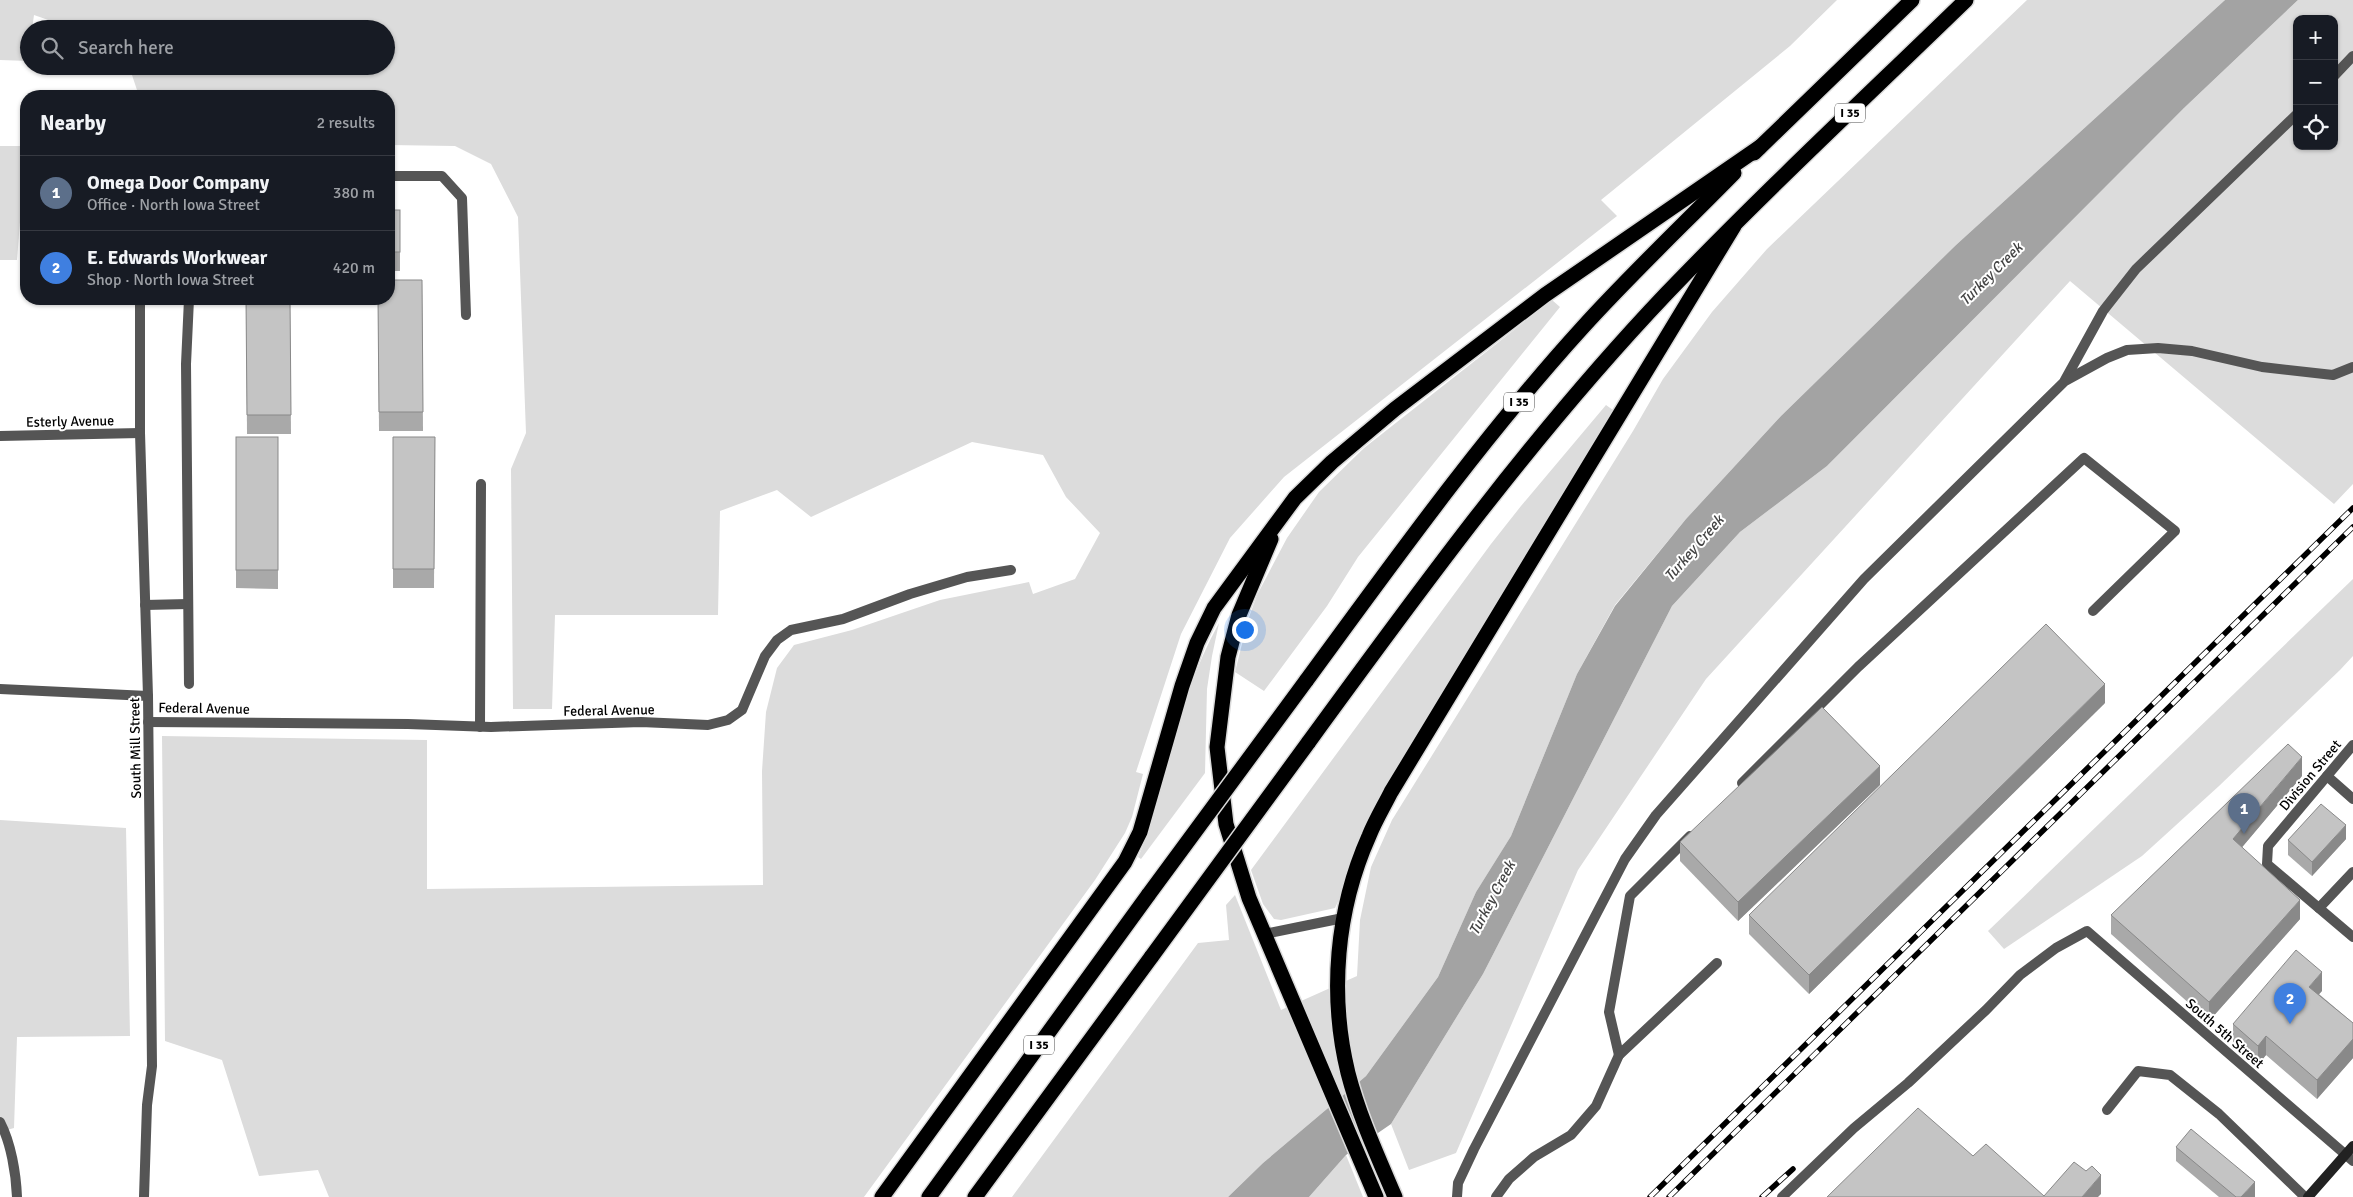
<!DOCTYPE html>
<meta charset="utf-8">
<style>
body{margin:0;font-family:Signika,sans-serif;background:#242831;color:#f1f3f6}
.controls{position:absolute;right:15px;top:15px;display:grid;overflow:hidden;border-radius:10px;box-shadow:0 1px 4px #0004}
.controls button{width:45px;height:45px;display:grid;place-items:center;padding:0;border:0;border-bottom:1px solid #363941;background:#171b24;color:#f1f3f6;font:25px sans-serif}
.you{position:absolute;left:1244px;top:629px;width:18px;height:18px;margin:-12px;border:4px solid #fff;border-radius:50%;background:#1a73e8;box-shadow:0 0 0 8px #1a73e833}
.badge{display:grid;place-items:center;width:32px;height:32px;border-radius:50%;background:#858687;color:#fff;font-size:16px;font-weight:700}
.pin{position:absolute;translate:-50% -41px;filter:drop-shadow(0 1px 2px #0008)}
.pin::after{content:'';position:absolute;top:26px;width:18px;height:15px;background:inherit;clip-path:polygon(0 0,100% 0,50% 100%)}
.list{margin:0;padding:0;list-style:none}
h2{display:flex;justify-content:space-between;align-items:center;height:65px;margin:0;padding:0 20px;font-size:21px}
h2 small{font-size:16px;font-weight:400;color:#9ea1a6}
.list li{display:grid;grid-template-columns:32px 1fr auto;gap:15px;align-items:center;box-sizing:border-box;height:75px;padding:0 20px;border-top:1px solid #363941}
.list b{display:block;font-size:19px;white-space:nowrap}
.list p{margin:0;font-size:16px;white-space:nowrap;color:#9ea1a6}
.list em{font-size:16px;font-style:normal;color:#9ea1a6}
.icon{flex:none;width:28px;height:28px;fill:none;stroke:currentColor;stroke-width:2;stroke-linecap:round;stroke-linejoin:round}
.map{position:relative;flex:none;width:2353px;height:1197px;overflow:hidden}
.search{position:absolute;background:#171b24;box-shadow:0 1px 4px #0004;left:20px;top:20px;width:375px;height:55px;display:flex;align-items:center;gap:12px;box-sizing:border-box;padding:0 18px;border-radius:28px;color:#9ea1a6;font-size:19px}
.panel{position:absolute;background:#171b24;box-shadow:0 1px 4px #0004;left:20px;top:90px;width:375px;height:215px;border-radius:20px}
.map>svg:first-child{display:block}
.green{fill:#dcdcdc;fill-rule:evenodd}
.water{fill:#a3a3a3}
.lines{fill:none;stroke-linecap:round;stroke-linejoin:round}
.motorway-casing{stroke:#dbdbdb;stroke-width:18}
.service{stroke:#555;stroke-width:10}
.minor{stroke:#555;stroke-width:10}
.secondary{stroke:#222;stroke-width:10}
.motorway{stroke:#000;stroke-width:15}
.rail-casing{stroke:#000;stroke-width:5.5}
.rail{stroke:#fff;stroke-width:4;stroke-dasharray:11;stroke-linecap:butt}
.motorway-bridge-casing{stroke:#dbdbdb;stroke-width:18;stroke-linecap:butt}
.motorway-bridge{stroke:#000;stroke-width:15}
.wall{fill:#a9a9a9}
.shaded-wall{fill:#898989}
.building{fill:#c4c4c4;stroke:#898989}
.labels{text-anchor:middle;stroke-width:4;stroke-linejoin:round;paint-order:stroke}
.shield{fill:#fff;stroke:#4c4c4c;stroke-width:1}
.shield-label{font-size:12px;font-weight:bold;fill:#000}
.street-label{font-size:14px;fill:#000;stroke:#fff}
.water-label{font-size:15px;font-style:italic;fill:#444;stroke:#fff}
</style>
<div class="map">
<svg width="2353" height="1197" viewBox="0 0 2353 1197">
<rect width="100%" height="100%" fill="#fff"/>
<g class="green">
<polygon points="0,0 1837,0 1790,46 1601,200 1617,216 1284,477 1230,538 1181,634 1136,772 1143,774 1132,817 1125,833 1095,880 864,1197 329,1197 318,1170 259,1176 222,1060 165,1041 162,736 427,740 427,889 763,885 762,771 766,712 777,668 794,645 852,630 940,600 1029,582 1033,594 1075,579 1100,533 1066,497 1043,455 972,442 811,517 777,490 720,511 718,615 555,615 552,709 513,709 511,469 526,433 518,217 491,164 455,146 389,145 389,96 139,96 129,66 386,66 386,29 74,29 34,15 32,29 29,29 28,61 0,60"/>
<polygon points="2027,0 2225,0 1956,245 1781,416 1686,519 1615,605 1577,674 1511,836 1476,892 1438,977 1366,1076 1263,1163 1228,1197 1012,1197 1198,943 1229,940 1226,905 1235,895 1281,1010 1357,976 1360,920 1371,867 1392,820 1633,431 1663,379 1712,312 1767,249"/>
<path d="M 2298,0 L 2353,0 L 2353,484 L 2334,504 L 2070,281 L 1706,679 L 1578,870 L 1456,1153 L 1409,1170 L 1391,1124 L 1483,974 L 1672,606 L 1740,532 L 1827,466 L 2184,108 ZM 2297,19 L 2334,19 L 2334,146 L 2297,146 Z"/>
<polygon points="0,146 26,146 17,260 0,260"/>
<polygon points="1552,300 1560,307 1358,557 1327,606 1264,691 1235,672 1248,620 1257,595 1287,538 1319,492 1364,448"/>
<polygon points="1606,405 1613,410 1384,788 1357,848 1343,891 1335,908 1281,920 1274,919 1263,904 1251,870 1491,544 1521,506"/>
<polygon points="2353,579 2353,656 2340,670 2219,786 2142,856 2004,949 1988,931"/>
<path d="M 1219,623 L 1212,656 L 1207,689 L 1205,773 L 1141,859 L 1138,857 C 1149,834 1154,813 1161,788 C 1175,732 1191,673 1219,623 Z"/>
<polygon points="0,820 126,828 130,1036 17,1037 14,1128 0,1132"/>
<polygon points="1346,1155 1363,1197 1309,1197"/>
</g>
<polygon class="water" points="2225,0 2298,0 2184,108 1827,466 1740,532 1672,606 1483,974 1391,1124 1346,1155 1309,1197 1228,1197 1263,1163 1366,1076 1438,977 1476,892 1511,836 1577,674 1615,606 1686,519 1781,416 1956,245"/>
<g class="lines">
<g class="motorway-casing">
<g id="motorway">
<polyline points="1754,153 1912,0"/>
<polyline points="1271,539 1239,615 1228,657 1217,747 1226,824 1249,898 1376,1197"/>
<path d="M 1306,681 C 1394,561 1482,438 1583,327 C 1631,274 1684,224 1734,173"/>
<path d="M 1308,743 C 1421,588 1534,433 1666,294 C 1763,193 1866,97 1966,0"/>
<polyline points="882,1197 1125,862 1140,832 1182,686 1197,643 1214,608 1295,498 1332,462 1395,409 1545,295 1760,147"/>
<polyline points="929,1197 1149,894"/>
<polyline points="975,1197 1152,956"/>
<path d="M 1395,1197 C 1378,1157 1359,1116 1348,1073 C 1329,995 1336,910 1369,836 C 1375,821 1384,806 1391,792 L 1734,226"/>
</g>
</g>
<g class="service">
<polyline points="2334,76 2353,56"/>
<polyline points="389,176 442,176 462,198 466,315"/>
<polyline points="189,299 186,364 189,684"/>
<polyline points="2065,380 2103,311 2136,269 2297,114"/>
<polyline points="145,605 188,604"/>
<polyline points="480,727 481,484"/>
<polyline points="2327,776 2353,799"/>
<polyline points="1742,783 1858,667 2084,458 2175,531 2093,611"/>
<polyline points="2319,908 2353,872"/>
<polyline points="1264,934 1343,918"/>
<polyline points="1619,1055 1609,1012 1630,896 1690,836"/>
<polyline points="2107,1110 2138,1071 2170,1075 2219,1114 2305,1197"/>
<path d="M 0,1122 C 11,1143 16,1173 17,1197"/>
<polyline points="1457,1197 1458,1183 1474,1149 1625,859 1656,815 1864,579 2065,381 2107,358 2127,350 2158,348 2192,351 2262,367 2333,375 2353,367"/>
<polyline points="1496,1197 1509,1179 1534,1157 1571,1135 1596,1106 1619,1055 1717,963"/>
<polyline points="1782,1197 1854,1128 1908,1083 1986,1010 2020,975 2056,948 2087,931 2353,1161"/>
</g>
<g class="minor">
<polyline points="140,299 140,433 148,696 152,1066 147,1105 144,1197"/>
<polyline points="0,436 140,433"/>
<polyline points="0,689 148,696"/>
<polyline points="148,722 408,724 491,727 641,722 708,725 728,720 742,710 765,656 777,640 791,630 843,619 910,594 967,577 1011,570"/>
<polyline points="2353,745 2268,846 2267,864 2353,937"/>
</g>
<polyline class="secondary" points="2308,1197 2353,1146"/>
<use href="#motorway" class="motorway"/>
<g class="rail-casing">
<g id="rail">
<polyline points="1650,1197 2353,508"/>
<polyline points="1669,1197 2353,527"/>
<polyline points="1762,1197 1793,1169"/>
</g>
</g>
<use href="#rail" class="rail"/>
<g class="motorway-bridge-casing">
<g id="motorway-bridge">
<polyline points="1149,894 1306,681"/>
<polyline points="1152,956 1308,743"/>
</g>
</g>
<use href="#motorway-bridge" class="motorway-bridge"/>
</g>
<g class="wall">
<rect x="389" y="210" width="11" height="61"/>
<polygon points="422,280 423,431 379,431 378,299"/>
<polygon points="246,299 290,299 291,434 247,434"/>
<polygon points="236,437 278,437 278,589 236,588"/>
<polygon points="393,437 435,437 434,588 393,588"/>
<polygon points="2105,703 1809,994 1749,934 1749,915"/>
<polygon points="2302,776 2242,847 2300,919 2209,1021 2111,934 2111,915"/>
<polygon points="1880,785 1738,921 1680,861 1680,842"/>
<polygon points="2346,839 2312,876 2288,855 2288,840"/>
<polygon points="2322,991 2319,994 2353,1023 2353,1058 2317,1099 2266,1055 2258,1065 2233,1042 2233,1024"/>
<polygon points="2176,1147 2255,1197 2219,1197 2176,1161"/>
</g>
<g class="shaded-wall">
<polygon points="2105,684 2105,703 1809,994 1809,975"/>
<polygon points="2302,757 2302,776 2233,858 2233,839"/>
<polygon points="1880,766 1880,785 1738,921 1738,902"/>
<polygon points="2346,825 2346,839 2312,876 2312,862"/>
<polygon points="2300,900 2300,919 2209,1021 2209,1002"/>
<polygon points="2322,972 2322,991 2309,1005 2309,987"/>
<polygon points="2266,1036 2266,1055 2258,1065 2258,1046"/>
<polygon points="2353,1039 2353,1058 2317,1099 2317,1080"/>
<polygon points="2101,1175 2101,1194 2098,1197 2082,1197"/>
<polygon points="2255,1182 2255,1197 2241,1197"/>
</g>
<g class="building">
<rect x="389" y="210" width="11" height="42"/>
<polygon points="389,280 422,280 423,412 379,412 378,299 389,299"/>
<polygon points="246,299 290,299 291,415 247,415"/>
<rect x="236" y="437" width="42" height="133"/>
<polygon points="393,437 435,437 434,569 393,569"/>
<polygon points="2046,624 2105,684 1809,975 1749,915"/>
<polygon points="1822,707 1880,766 1738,902 1680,842"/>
<polygon points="2288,744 2302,757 2233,839 2300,900 2209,1002 2111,915"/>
<polygon points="2321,804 2346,825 2312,862 2288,840"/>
<polygon points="2296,950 2322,972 2309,987 2353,1023 2353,1039 2317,1080 2266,1036 2258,1046 2233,1024"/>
<polygon points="1918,1108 1973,1156 1986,1144 2044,1196 2074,1162 2086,1171 2092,1166 2101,1175 2082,1197 1827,1197"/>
<polygon points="2191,1129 2255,1182 2241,1197 2236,1197 2176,1147"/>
</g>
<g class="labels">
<g class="shield">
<rect x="1835" y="103.5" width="30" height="19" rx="4"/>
<rect x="1504" y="392.5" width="30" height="19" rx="4"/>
<rect x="1024" y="1035.5" width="30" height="19" rx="4"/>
</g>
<g class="shield-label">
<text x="1850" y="117">I 35</text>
<text x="1519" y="406">I 35</text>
<text x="1039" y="1049">I 35</text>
</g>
<g class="street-label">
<text transform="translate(70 421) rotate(-1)" y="5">Esterly Avenue</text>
<text transform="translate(204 708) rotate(1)" y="5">Federal Avenue</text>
<text transform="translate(609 710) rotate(-1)" y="5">Federal Avenue</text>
<text transform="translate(135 748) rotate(-91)" y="5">South Mill Street</text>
<text transform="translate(2310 775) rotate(-50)" y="5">Division Street</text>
<text transform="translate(2225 1033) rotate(41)" y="5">South 5th Street</text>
</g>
<g class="water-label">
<text transform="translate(1991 274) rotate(-45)" y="5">Turkey Creek</text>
<text transform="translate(1694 548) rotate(-49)" y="5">Turkey Creek</text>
<text transform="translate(1492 898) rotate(-62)" y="5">Turkey Creek</text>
</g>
</g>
</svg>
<div class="controls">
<button>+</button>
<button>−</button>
<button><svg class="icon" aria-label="locate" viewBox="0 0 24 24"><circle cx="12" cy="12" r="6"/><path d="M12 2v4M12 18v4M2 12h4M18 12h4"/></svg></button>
</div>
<div class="you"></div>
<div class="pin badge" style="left:2244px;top:834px;background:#5c6f8a">1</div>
<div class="pin badge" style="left:2290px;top:1024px;background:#3f7fe0">2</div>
<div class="search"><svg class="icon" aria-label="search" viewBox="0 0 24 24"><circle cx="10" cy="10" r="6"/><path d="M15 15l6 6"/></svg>Search here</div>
<section class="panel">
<h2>Nearby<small>2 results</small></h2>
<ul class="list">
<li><span class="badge" style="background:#5c6f8a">1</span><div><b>Omega Door Company</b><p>Office · North Iowa Street</p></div><em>380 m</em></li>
<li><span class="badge" style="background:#3f7fe0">2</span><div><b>E. Edwards Workwear</b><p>Shop · North Iowa Street</p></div><em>420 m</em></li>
</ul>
</section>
</div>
